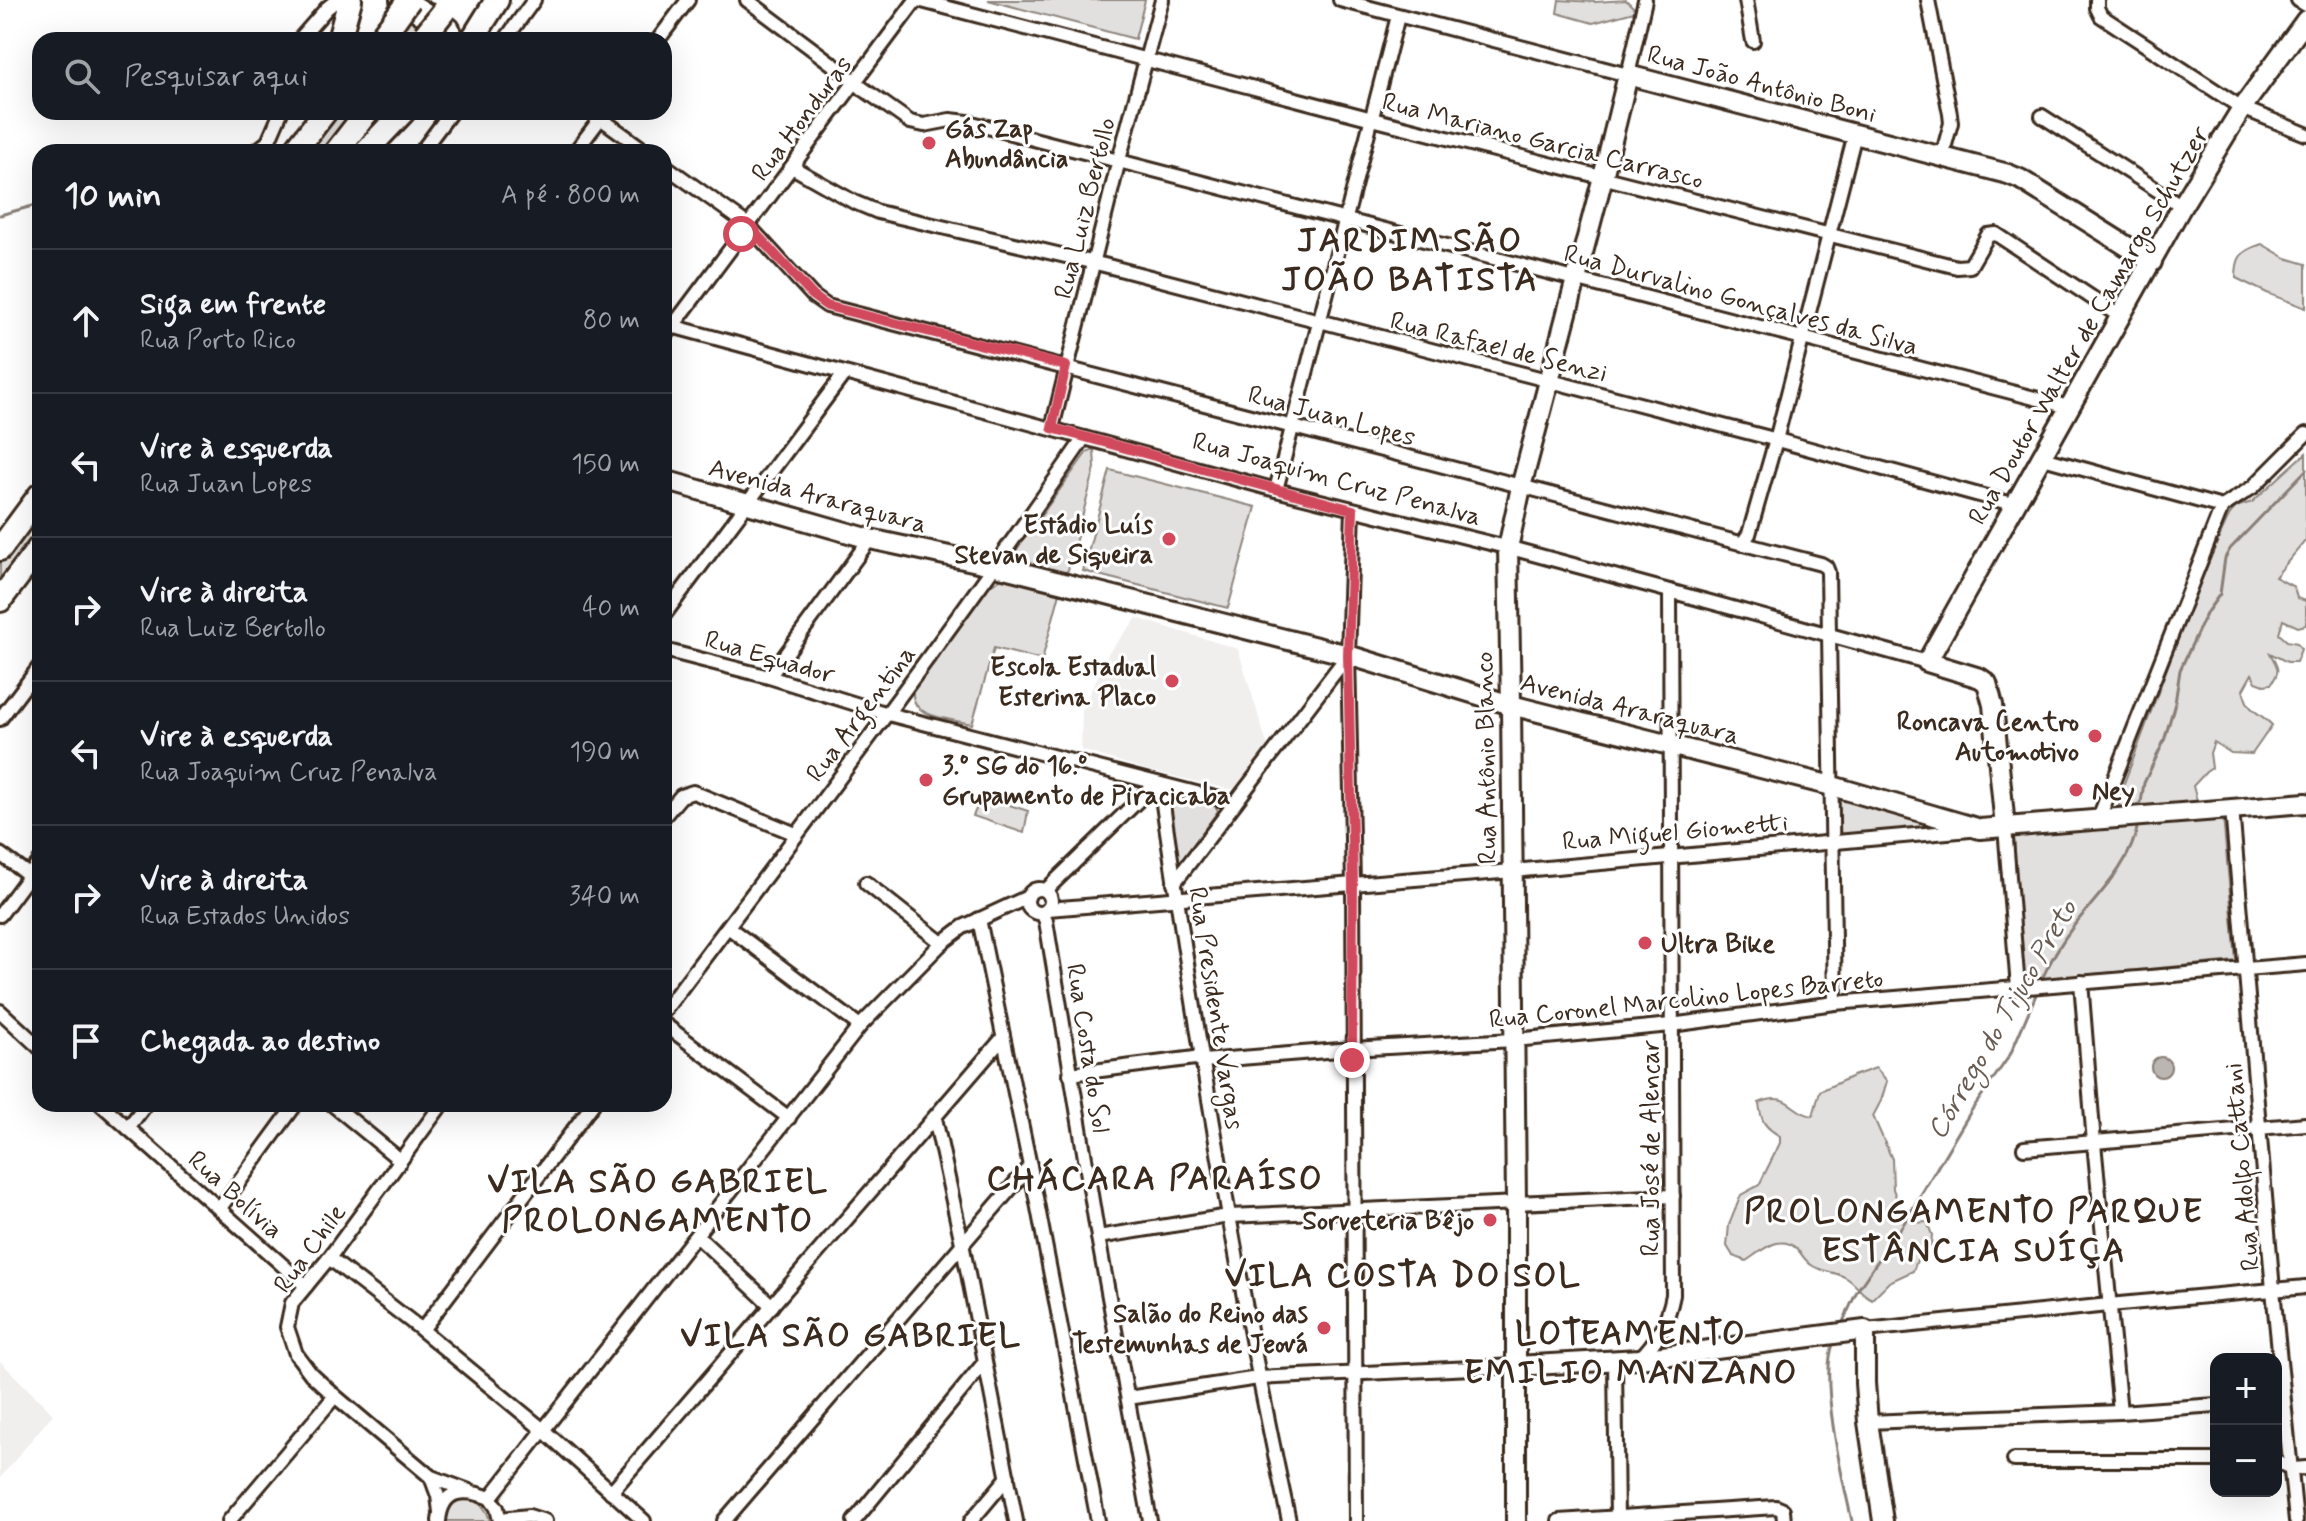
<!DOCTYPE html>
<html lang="pt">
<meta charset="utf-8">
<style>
body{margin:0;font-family:Mynerve,sans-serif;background:#242831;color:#f1f3f6}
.controls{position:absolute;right:24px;bottom:24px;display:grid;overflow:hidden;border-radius:16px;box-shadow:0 8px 32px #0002}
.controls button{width:72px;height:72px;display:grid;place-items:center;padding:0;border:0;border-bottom:2px solid #363941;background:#171b24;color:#f1f3f6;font:40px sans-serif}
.stop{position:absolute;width:24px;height:24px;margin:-18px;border:6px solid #d1495b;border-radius:50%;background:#fff}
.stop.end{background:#d1495b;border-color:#fff;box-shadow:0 2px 8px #0008}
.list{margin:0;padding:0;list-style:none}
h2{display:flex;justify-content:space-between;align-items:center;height:104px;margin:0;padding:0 32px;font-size:34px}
h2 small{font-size:26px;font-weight:400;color:#9ea1a6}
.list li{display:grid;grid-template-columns:52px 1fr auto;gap:24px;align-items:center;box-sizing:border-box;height:144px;padding:0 32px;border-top:2px solid #363941}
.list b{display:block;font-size:30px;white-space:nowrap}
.list p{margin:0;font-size:26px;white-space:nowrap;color:#9ea1a6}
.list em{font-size:26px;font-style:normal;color:#9ea1a6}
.icon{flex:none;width:44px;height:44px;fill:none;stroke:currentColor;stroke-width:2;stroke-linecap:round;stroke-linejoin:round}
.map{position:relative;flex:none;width:2306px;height:1521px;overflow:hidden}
.search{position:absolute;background:#171b24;box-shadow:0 8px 32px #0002;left:32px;top:32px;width:640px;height:88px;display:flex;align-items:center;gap:20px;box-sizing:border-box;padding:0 28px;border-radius:24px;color:#9ea1a6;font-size:30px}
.panel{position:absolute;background:#171b24;box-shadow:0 8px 32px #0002;left:32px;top:144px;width:640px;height:968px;border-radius:24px}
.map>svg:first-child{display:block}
.built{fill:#f1efee}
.green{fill:#e2e0de;stroke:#8e857e;stroke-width:2}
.water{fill:#bcb6b3;stroke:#887e77;stroke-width:2}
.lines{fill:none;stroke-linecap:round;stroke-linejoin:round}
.stream{stroke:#887e77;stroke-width:3}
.street-casing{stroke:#3b2a1e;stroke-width:18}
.secondary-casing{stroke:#3b2a1e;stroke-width:24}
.highway-casing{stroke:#3b2a1e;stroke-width:28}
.street{stroke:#fff;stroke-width:12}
.secondary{stroke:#fff;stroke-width:18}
.highway{stroke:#fff;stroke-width:22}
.highway-bridge-casing{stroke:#3b2a1e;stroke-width:28;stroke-linecap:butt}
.highway-bridge{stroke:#fff;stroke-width:22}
.route{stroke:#d1495b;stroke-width:10}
.poi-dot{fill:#d1495b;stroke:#fff;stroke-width:3}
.labels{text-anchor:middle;stroke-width:6;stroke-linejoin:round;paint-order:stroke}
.street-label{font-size:26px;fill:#3b2a1e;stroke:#fff}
.poi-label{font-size:26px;font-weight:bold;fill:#3b2a1e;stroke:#fff;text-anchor:end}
.water-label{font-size:28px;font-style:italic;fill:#685b52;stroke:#fff}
.district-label{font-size:34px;font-weight:bold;letter-spacing:2px;fill:#3b2a1e;stroke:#fff}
</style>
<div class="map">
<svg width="2306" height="1521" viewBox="0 0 2306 1521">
<rect width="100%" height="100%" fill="#fff"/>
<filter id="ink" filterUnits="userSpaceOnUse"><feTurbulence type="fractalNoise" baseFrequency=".0125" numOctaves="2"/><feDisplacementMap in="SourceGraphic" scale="16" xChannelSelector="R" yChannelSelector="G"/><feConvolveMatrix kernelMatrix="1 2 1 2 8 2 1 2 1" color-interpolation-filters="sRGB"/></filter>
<g filter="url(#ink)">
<g class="built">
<polygon points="1137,618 1238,649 1268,747 1238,788 1228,789 1147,770 1081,750 1082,710 1109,652"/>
<polygon points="0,1361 53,1414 0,1478"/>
</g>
<g class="green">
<polygon points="988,0 1145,0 1135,39"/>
<polygon points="1559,0 1595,2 1626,0 1634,8 1634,12 1593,23 1557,13"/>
<polygon points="405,14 421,26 411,40 385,40"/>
<polygon points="330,112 358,112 328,152 302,152"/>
<path d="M 2262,244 L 2286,258 L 2306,264 L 2306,308 L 2267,293 L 2236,278 C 2236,256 2241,251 2262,244 Z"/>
<polygon points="1091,450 1094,450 1095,468 1068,570 1062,576 1020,564 1017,549 1087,452"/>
<path d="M 2306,453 L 2306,540 L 2275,577 L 2294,587 L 2297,598 L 2306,601 L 2306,625 L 2298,627 L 2283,620 L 2279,634 L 2287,641 L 2297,643 L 2301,649 L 2296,662 L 2287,662 L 2270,653 C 2277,667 2282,669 2271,684 L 2264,685 L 2256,682 L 2252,674 L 2243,690 C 2249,714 2256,709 2272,725 L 2252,754 L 2231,753 L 2214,742 L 2210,753 L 2212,768 L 2206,772 L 2193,786 L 2198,804 L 2129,809 L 2119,806 L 2119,796 C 2156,702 2187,606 2230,514 L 2236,507 L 2252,502 Z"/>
<polygon points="1110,470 1256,507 1228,608 1083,571"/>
<polygon points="40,506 40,540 0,594 0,560"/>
<path d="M 1004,577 L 1061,589 L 1042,660 L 994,648 L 972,724 C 952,719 905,718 914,688 L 990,585 Z"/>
<polygon points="1172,793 1215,805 1218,811 1178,865 1167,795"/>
<polygon points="982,796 1028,811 1024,833 973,816"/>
<polygon points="1841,797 1936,823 1935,826 1842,835 1839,830 1839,799"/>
<polygon points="2223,817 2236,961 2028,980 2022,976 2014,835"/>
<path d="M 1876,1068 L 1887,1081 L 1881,1101 L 1873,1116 L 1892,1159 L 1893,1189 L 1901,1210 L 1914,1223 L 1927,1222 L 1932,1235 L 1931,1246 L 1919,1255 L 1913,1271 L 1889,1282 L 1872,1299 C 1861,1294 1857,1285 1848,1279 C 1838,1272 1823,1272 1813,1266 C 1804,1261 1802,1253 1796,1248 C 1779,1233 1760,1252 1746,1261 L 1733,1256 L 1727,1246 L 1729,1225 L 1741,1195 L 1759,1185 L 1780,1143 L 1780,1136 C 1764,1127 1761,1121 1759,1103 C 1790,1090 1790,1113 1813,1116 L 1820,1091 L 1853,1076 Z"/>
<path d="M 460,1498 C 476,1498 486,1505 490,1521 L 446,1521 L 450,1505 Z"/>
</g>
<circle class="water" cx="2161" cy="1067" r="10"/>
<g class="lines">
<g class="stream">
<polyline points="0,215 40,204"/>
<polyline points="2140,809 2144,783 2164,741 2175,703 2180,670 2207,612 2220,594 2225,558 2230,549 2306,470"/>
<path d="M 2040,983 C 2049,963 2062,941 2075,924 C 2100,893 2131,864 2138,824"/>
<polyline points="1842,1324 1857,1291 1904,1223 1971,1111 2010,1055 2038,990"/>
<path d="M 1834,1342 C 1818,1376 1843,1482 1852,1521"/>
</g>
<g class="street-casing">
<g id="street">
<polyline points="747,0 847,75 862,88 910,122 924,125 950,120 968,122 2069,407"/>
<polyline points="918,0 1380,121 1957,267 1970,266 1988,235 1996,234 2121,317"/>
<polyline points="1340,0 1628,75 1645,0"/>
<polyline points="1746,0 1753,41"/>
<polyline points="1928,0 1950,114 1951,123 1942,156"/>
<polyline points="2097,0 2097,8 2101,16 2242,108 2306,134"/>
<polyline points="2298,0 2306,5"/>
<polyline points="299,40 327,8 337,0"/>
<polyline points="505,40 534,0"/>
<polyline points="658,40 688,0"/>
<polyline points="592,112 647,152"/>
<polyline points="2042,116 2182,206"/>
<polyline points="255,152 268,142 281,112"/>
<polyline points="421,152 451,112"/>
<polyline points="575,152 603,115"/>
<path d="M 664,165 L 748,225 L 813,296 L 827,306 C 1159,390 1489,480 1821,564 L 1826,567 L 1828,572 L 1835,1003"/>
<polyline points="792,167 854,202 878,212 1104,265 1766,437 2016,505"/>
<polyline points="664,324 1276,490 1518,550 1725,606 1927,662"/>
<polyline points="664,338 916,0"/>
<polyline points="1052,428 1119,160 1162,0"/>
<polyline points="2043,458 2222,507"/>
<polyline points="1276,490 1398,16"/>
<polyline points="1353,510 1348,655 1353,883 1356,1521"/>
<polyline points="1742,544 1749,534 1776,440 1855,134"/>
<polyline points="664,615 844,374"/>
<polyline points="664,650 769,677 888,714 1235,803"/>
<polyline points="769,677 870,539"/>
<polyline points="0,719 40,666"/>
<path d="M 1160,784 C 1196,1031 1236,1277 1289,1521"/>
<polyline points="2232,809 2273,1290 2296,1521"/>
<polyline points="664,816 681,796 693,792 796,834"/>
<polyline points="2098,820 2222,507 2253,487 2306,434"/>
<polyline points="2005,827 2018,988"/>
<polyline points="0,854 40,883"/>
<polyline points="866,883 942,943"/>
<polyline points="1174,883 1348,655"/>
<circle cx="1039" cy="901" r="12"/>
<polyline points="1045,891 1156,783"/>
<polyline points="1048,909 1513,871 1970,830"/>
<polyline points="1042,913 1046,921 1098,1237 1150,1521"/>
<polyline points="0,915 40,861"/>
<polyline points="979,919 1030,1166 1098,1521"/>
<polyline points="728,927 860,1026"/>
<polyline points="2081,982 2094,1143 2120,1412"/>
<polyline points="0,1011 40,1048"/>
<path d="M 664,1011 C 807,822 950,633 1084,438"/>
<polyline points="664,1024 789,1118"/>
<polyline points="1070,1074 1195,1058 1203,1061 1352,1049 1514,1040 1671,1025 1835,1003 2306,964"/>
<polyline points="101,1104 306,1286"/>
<polyline points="332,1104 400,1160"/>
<polyline points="442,1104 329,1258 292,1303 287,1327 296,1354 311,1374 335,1396 431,1477 469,1491"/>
<polyline points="935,1118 962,1243 1016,1521"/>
<polyline points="128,1128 146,1104"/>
<polyline points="2024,1148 2306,1124"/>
<polyline points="220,1208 296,1104"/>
<polyline points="697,1236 772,1306"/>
<polyline points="1098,1237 1229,1216 1673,1196"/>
<polyline points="329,1258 422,1330 542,1429 644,1521"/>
<polyline points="422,1330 593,1104"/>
<polyline points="1865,1330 2109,1305 2306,1287"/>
<path d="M 1639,1359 C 1658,1341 1668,1321 1673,1295 L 1670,591"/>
<polyline points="1615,1361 1617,1521"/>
<polyline points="1128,1398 1258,1378 1516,1366"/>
<polyline points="1868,1422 2120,1412 2216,1405"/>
<polyline points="2014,1460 2216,1460"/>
<polyline points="2276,1461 2293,1469 2306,1468"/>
<polyline points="431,1477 438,1496 440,1512"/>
<polyline points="611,1492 1002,1039"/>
<polyline points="490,1498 860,1026 942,943 963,927 1028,897"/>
<polyline points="500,1519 529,1516 545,1521"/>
<polyline points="229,1521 335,1396"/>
<path d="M 439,1521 C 442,1488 465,1488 490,1498 L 497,1508 L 500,1521"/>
<polyline points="724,1521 1030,1166"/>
<polyline points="854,1521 984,1363"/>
<polyline points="971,1521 1008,1477"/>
<polyline points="1559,1521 1776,1507 1783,1510 1784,1521"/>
</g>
</g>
<g class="secondary-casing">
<g id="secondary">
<polyline points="664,480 870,539 996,566 1348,655 1511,705 1832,786 1980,829 2306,803"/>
<polyline points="2005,827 1993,705 1987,683 1980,678 1927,662 2182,206 2242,108 2306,20"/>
<polyline points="1516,1366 1639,1359 1865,1330 1865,1383 1868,1422 1883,1521"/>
<polyline points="1516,1521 1516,1202 1511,705 1508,548 1521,487 1603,177 1628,75 2008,174 2020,179 2152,262"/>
</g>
</g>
<g class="highway-casing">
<g id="highway">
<polyline points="402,0 448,29 453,40"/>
<polyline points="339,40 350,0"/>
<polyline points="379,40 396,18"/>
<polyline points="472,40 497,0"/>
<polyline points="294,152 325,112"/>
<polyline points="336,152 367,112"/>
<polyline points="365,152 403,112"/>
<polyline points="0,549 40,495"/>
<polyline points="0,600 40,547"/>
</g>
</g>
<use href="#street" class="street"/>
<use href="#secondary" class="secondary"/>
<use href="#highway" class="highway"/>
<g class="highway-bridge-casing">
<g id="highway-bridge">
<polyline points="396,18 409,0"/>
<polyline points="425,35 444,11"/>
</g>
</g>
<use href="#highway-bridge" class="highway-bridge"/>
</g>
</g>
<g class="lines" filter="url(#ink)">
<polyline class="route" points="741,234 748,225 813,296 827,306 1066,366 1052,428 1353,510 1348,655 1353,883 1352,1060"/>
</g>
<g class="poi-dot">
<circle cx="929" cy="143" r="8"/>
<circle cx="1169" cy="539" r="8"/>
<circle cx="1172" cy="681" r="8"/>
<circle cx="2095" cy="736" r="8"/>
<circle cx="926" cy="780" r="8"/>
<circle cx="2076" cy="790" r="8"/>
<circle cx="1645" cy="943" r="8"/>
<circle cx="1490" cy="1220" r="8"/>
<circle cx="1324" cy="1328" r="8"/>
</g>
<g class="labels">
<g class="street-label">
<text transform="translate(1762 83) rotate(15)" y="9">Rua João Antônio Boni</text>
<text transform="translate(801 118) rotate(-53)" y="9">Rua Honduras</text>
<text transform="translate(1543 140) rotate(14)" y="9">Rua Mariano Garcia Carrasco</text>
<text transform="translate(1084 208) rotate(-76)" y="9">Rua Luiz Bertollo</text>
<text transform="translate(1741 299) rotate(15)" y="9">Rua Durvalino Gonçalves da Silva</text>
<text transform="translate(2088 325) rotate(-60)" y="9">Rua Doutor Walter de Camargo Schutzer</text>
<text transform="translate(1499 346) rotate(14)" y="9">Rua Rafael de Senzi</text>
<text transform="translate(1332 415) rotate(15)" y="9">Rua Juan Lopes</text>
<text transform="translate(1337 478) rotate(15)" y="9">Rua Joaquim Cruz Penalva</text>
<text transform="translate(818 495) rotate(15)" y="9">Avenida Araraquara</text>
<text transform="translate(770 656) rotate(16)" y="9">Rua Equador</text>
<text transform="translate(1630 708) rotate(14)" y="9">Avenida Araraquara</text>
<text transform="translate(860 713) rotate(-53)" y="9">Rua Argentina</text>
<text transform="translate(1485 758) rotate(-91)" y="9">Rua Antônio Blanco</text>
<text transform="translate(1675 831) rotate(-5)" y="9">Rua Miguel Giometti</text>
<text transform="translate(1686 998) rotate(-6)" y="9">Rua Coronel Marcolino Lopes Barreto</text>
<text transform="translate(1217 1008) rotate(81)" y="9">Rua Presidente Vargas</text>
<text transform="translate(1089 1048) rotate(81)" y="9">Rua Costa do Sol</text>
<text transform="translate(1650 1148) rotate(-90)" y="9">Rua José de Alencar</text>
<text transform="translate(2241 1167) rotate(-95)" y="9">Rua Adolfo Cattani</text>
<text transform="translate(236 1194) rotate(42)" y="9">Rua Bolívia</text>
<text transform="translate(309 1248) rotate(-54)" y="9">Rua Chile</text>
</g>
<g class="poi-label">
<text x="945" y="137" text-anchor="start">Gás Zap<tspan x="945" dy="30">Abundância</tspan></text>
<text x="1153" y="533">Estádio Luís<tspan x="1153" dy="30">Stevan de Siqueira</tspan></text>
<text x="1156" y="675">Escola Estadual<tspan x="1156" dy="30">Esterina Placo</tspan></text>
<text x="2079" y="730">Roncava Centro<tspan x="2079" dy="30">Automotivo</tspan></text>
<text x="942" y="774" text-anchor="start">3.º SG do 16.º<tspan x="942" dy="30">Grupamento de Piracicaba</tspan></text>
<text x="2092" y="799" text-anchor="start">Ney</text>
<text x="1661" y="952" text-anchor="start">Ultra Bike</text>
<text x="1474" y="1229">Sorveteria Bêjo</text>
<text x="1308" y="1322">Salão do Reino das<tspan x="1308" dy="30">Testemunhas de Jeová</tspan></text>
</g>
<g class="water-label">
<text transform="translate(2001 1019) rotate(-60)" y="10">Córrego do Tijuco Preto</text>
</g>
<g class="district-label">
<text x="1410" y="251">JARDIM SÃO<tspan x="1410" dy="39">JOÃO BATISTA</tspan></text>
<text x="1155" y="1189">CHÁCARA PARAÍSO</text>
<text x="658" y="1192">VILA SÃO GABRIEL<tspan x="658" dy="39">PROLONGAMENTO</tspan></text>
<text x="1974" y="1222">PROLONGAMENTO PARQUE<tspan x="1974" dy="39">ESTÂNCIA SUÍÇA</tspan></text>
<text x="1403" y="1286">VILA COSTA DO SOL</text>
<text x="1631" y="1344">LOTEAMENTO<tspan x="1631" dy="39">EMILIO MANZANO</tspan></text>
<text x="851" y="1346">VILA SÃO GABRIEL</text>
</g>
</g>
</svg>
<div class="controls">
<button>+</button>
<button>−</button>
</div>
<div class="stop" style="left:741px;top:234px"></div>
<div class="stop end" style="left:1352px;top:1060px"></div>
<div class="search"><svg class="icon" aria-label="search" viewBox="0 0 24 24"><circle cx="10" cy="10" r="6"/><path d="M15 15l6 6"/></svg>Pesquisar aqui</div>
<section class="panel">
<h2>10 min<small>A pé · 800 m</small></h2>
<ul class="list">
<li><svg class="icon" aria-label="ahead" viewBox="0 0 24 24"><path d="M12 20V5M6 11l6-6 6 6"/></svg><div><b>Siga em frente</b><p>Rua Porto Rico</p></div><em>80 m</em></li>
<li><svg class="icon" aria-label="left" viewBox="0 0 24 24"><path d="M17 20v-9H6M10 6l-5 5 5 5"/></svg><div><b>Vire à esquerda</b><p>Rua Juan Lopes</p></div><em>150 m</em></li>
<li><svg class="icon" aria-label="right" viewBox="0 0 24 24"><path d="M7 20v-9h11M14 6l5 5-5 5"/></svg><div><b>Vire à direita</b><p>Rua Luiz Bertollo</p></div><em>40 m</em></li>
<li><svg class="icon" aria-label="left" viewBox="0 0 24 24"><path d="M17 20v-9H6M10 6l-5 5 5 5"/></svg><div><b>Vire à esquerda</b><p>Rua Joaquim Cruz Penalva</p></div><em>190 m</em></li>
<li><svg class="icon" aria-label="right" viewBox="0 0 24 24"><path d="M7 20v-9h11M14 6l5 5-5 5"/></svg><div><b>Vire à direita</b><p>Rua Estados Unidos</p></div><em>340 m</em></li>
<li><svg class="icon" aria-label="arrive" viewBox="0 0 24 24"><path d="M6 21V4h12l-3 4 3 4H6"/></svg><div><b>Chegada ao destino</b></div></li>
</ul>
</section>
</div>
